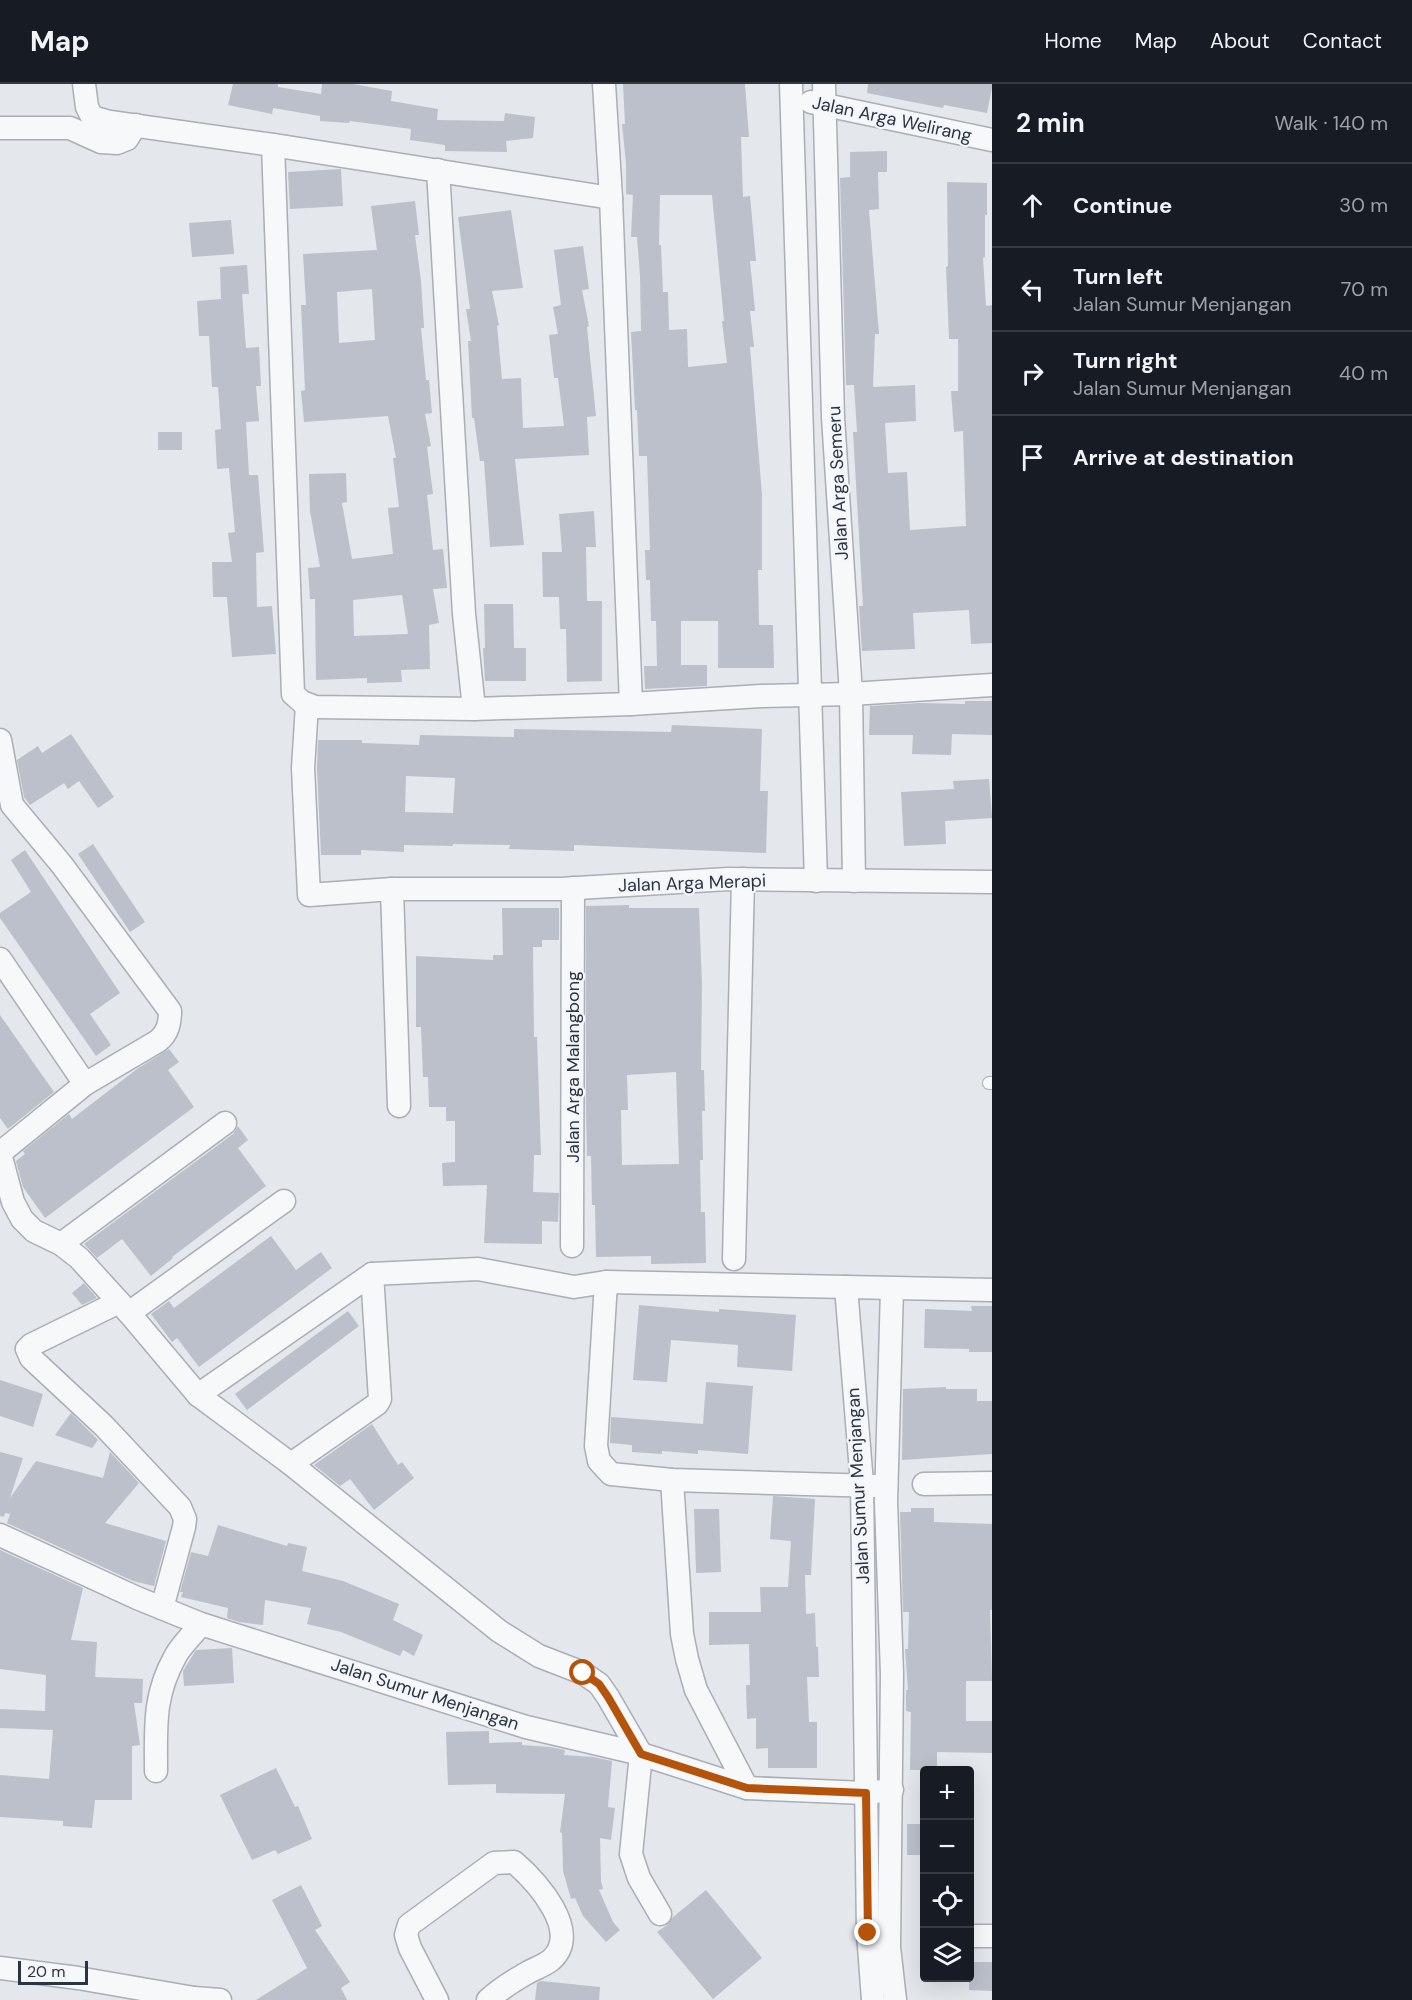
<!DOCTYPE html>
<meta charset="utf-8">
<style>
body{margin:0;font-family:"DM Sans",sans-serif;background:#20242c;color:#f1f3f6}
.controls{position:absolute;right:18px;bottom:18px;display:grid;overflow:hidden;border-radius:6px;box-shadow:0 6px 24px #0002}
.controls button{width:54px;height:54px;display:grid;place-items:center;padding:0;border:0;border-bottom:2px solid #363941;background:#171b24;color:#f1f3f6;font:30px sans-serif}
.scale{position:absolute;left:18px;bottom:15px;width:70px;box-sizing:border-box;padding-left:6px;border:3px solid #2b3445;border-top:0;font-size:16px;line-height:21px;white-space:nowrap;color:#2b3445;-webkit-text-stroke:4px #f4f6f9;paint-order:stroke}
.stop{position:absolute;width:18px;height:18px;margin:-14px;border:4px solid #b45309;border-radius:50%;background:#fff}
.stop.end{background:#b45309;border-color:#fff;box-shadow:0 2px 6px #0008}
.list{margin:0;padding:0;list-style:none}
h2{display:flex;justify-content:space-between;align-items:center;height:78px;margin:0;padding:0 24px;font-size:26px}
h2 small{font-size:20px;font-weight:400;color:#9ea1a6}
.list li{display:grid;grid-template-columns:39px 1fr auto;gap:18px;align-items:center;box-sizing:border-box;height:84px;padding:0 24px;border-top:2px solid #363941}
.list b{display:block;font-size:22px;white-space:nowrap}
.list p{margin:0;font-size:20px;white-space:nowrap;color:#9ea1a6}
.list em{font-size:20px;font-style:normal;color:#9ea1a6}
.icon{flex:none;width:33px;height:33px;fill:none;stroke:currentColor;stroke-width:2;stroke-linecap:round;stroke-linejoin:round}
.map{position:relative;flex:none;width:992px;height:1916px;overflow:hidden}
header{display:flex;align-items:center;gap:36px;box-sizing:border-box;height:84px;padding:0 30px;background:#171b24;border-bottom:2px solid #363941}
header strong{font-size:28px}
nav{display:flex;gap:33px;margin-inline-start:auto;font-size:21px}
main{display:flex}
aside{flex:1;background:#171b24}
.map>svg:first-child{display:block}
.building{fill:#bbc0ca;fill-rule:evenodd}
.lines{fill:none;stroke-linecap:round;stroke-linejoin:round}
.service-casing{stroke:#a9aeb7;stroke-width:14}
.minor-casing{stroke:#a9aeb7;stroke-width:25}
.service{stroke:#f7f8fa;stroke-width:12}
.minor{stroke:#f7f8fa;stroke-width:22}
.route{stroke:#b45309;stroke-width:8}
.labels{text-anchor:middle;stroke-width:4.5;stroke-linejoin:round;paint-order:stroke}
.street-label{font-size:18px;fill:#2b3445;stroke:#f4f6f9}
</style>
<header>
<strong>Map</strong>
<nav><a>Home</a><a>Map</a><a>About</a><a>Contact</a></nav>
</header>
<main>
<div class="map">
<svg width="992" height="1916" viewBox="0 0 992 1916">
<rect width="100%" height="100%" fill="#e4e7ec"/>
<g class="building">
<polygon points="233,0 278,0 278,3 321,10 322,0 353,0 392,7 391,17 438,25 437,36 504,37 505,29 535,33 533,54 506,57 507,68 445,67 445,61 410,56 411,45 350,37 349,39 320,37 320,32 273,24 272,30 228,21"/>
<path d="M 623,0 L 745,0 L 749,53 L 741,53 L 743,113 L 750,112 L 756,177 L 750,177 L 755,227 L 750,227 L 754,263 L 750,263 L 762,411 L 762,486 L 758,486 L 759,541 L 773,541 L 774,584 L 718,584 L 718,537 L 681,537 L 681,581 L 707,581 L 707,602 L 645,605 L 644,582 L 657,582 L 656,537 L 651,537 L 650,496 L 646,496 L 645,466 L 650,466 L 647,372 L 639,372 L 637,326 L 635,326 L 631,248 L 641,247 L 640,191 L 637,153 L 631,153 L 633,111 L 626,110 L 626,79 L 622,40 L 625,40 ZM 660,111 L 712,111 L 724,237 L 722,237 L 727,279 L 688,283 L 687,245 L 669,246 L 668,208 L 663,208 L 661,161 L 659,161 Z"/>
<polygon points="868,0 992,0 992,4 987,29 944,21 943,24 867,9"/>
<polygon points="887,67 887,88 878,88 879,125 869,126 879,250 875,250 873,303 915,301 916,337 885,339 888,389 907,388 910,446 966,442 963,347 954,348 951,307 958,307 958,255 949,255 946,183 948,182 947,98 987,99 987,131 985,131 985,173 983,174 986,222 992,221 992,559 971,560 969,526 913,529 915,565 862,567 859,522 863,522 853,348 857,348 854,301 846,301 840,94 850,93 850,68"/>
<polygon points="341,85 343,122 290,125 288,88"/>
<path d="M 415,117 L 419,151 L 415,151 L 421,197 L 424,244 L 421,244 L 426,296 L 429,296 L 432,329 L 425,330 L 431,362 L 427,363 L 433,410 L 427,411 L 433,466 L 443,465 L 447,504 L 433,505 L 439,539 L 429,541 L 430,585 L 401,586 L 402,598 L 367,599 L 367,594 L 316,596 L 315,515 L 310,515 L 308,484 L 320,483 L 310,427 L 309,390 L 346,389 L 347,418 L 342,419 L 352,475 L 393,470 L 388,424 L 399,423 L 393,374 L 396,374 L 388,332 L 304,338 L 301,307 L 305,306 L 301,221 L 306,221 L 303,170 L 377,166 L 371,122 ZM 372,205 L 375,256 L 339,259 L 337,208 ZM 402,511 L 408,550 L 354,552 L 353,516 Z"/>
<polygon points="511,126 523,204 492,207 499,241 497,242 502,295 521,294 523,344 564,342 558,294 554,294 549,251 558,250 553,223 561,221 554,166 583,162 589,205 582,206 589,242 587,243 596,332 587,333 589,371 515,375 524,461 490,463 484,377 480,377 474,334 472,334 468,257 471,257 466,225 470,225 458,133"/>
<polygon points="231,136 234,170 192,173 189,139"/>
<polygon points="247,181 249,210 242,210 246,264 259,263 261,302 256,302 259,337 246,338 249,391 258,391 264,468 256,469 257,523 272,522 276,570 232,573 227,513 213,513 212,478 232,478 228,449 235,448 229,384 217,385 215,346 221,345 218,303 212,303 209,252 199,252 197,217 221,215 220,183"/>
<rect x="158" y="348" width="24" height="18"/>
<polygon points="594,427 596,463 586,463 587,517 602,517 602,597 567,598 566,545 560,545 559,513 543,513 542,468 562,468 559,430"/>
<polygon points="484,520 513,520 514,564 526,564 526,597 485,597 483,564 485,564"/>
<polygon points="965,617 992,617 992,651 952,650 951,671 912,670 913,651 869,651 870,622 919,619 965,620"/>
<path d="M 672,641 L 762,645 L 760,707 L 768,707 L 766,769 L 574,761 L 574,767 L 509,765 L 510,761 L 453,760 L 453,762 L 404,761 L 404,768 L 361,766 L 361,771 L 321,771 L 317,684 L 318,656 L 362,656 L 362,659 L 419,661 L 420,651 L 514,653 L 514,645 L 671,648 ZM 406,692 L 455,694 L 453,729 L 405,728 Z"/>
<polygon points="71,650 114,713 98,724 79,697 68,705 64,699 30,721 24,713 17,676 38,662 42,669"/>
<polygon points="989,695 992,734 945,737 946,760 904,762 901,708 954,705 953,697"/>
<polygon points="93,760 145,838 130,848 78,770"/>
<polygon points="25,766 120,909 90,930 111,961 96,972 0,834 0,829 31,808 11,776"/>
<path d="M 629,821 L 629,824 L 699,824 L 702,901 L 701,986 L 704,986 L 705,1027 L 702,1027 L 703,1076 L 700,1076 L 701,1128 L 705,1128 L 706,1179 L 651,1180 L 651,1172 L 596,1173 L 595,1121 L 592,1121 L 591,1072 L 587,1072 L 586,1026 L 586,822 ZM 676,988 L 679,1080 L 622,1081 L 621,1026 L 628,1026 L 627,991 Z"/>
<polygon points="502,824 559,824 559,856 542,856 542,863 533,863 534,953 537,953 541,1071 534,1071 533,1108 559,1109 558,1138 542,1137 542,1160 484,1159 487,1101 443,1102 442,1079 455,1078 455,1037 446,1037 446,1023 429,1023 428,993 423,993 421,943 416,943 416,872 493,876 493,871 503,871"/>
<polygon points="0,931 54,1008 8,1045 0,1034"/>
<polygon points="169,965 179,978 168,986 194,1023 45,1134 23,1103 16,1077 25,1070 23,1067 69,1030 72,1035 137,985"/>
<polygon points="238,1042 248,1056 238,1064 266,1102 172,1173 173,1174 151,1192 122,1155 97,1174 87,1163 84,1160 233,1050"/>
<polygon points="271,1152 296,1186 321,1168 332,1184 199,1283 177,1254 172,1258 151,1230 169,1217 174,1224"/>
<polygon points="84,1199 97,1214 82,1221 72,1209"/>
<polygon points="639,1221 719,1228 719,1225 796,1231 792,1287 737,1283 738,1261 671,1256 667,1298 633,1296"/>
<polygon points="971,1222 992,1222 992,1268 969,1268 969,1265 924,1264 925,1225 972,1227"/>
<polygon points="348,1227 359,1242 247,1326 235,1310"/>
<polygon points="0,1296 43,1310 33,1343 0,1332"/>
<polygon points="706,1298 753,1302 748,1370 698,1366 698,1370 662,1367 662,1370 632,1368 632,1361 610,1359 611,1333 703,1340"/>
<polygon points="946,1303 946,1305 977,1305 977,1317 992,1317 992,1370 902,1376 903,1305"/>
<polygon points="71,1329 98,1356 92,1364 55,1351"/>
<polygon points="372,1340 398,1381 402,1378 414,1394 374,1426 350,1395 340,1402 314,1381"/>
<polygon points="0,1368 23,1374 10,1414 36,1377 103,1394 110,1368 139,1399 105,1439 166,1457 154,1502 133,1497 7,1439 10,1430 5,1429 4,1433 0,1432"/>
<polygon points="773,1412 815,1415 811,1491 805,1491 806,1530 815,1529 816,1563 818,1563 819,1593 807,1593 809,1638 817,1638 817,1684 768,1684 768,1664 756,1665 756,1634 747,1635 746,1601 750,1601 749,1560 709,1561 709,1528 761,1528 760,1503 788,1503 791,1457 770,1455"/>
<polygon points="911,1424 934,1424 934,1438 992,1440 992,1526 990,1526 992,1597 966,1597 966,1637 992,1637 992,1669 937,1668 937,1686 910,1686 911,1628 906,1627 906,1606 908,1606 905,1565 908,1565 909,1528 903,1528 900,1428 911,1428"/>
<polygon points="694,1425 719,1425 721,1488 696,1489"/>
<polygon points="218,1441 287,1462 288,1459 307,1463 302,1487 343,1497 399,1520 393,1536 423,1551 414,1572 403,1566 400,1572 341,1548 307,1540 311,1524 265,1516 263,1541 239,1538 227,1534 228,1524 181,1513 183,1508 180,1508 191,1468 208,1472"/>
<polygon points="0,1466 83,1504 71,1556 97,1558 95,1593 143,1595 142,1619 134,1619 140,1661 132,1662 132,1716 95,1716 92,1744 63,1742 63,1737 0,1733 0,1691 49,1695 53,1646 0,1644 0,1625 45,1627 46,1591 0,1585"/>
<polygon points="232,1564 234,1599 184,1602 183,1587 196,1566"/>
<polygon points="489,1647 489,1659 522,1658 522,1661 550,1663 565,1666 564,1671 593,1673 612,1677 608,1723 615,1724 611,1756 600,1754 601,1797 603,1805 599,1806 613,1838 620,1846 606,1858 583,1832 575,1814 571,1815 563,1787 562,1749 560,1748 565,1710 496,1709 496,1700 448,1701 446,1648"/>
<polygon points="276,1684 295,1723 298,1722 312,1755 278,1770 275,1766 252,1776 220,1711"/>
<rect x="907" y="1740" width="17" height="31"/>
<polygon points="301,1801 322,1842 315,1846 350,1898 341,1904 347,1916 256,1916 307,1884 272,1816"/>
<polygon points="706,1806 762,1874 713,1915 657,1848 667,1841 672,1834"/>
<polygon points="969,1878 992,1878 992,1907 969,1906"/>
<polygon points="541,1897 600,1903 599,1916 535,1916 537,1899"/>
</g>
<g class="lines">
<g class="service-casing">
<polyline id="service" points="989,999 992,999"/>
</g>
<g class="minor-casing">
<g id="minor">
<polyline points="84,0 87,23 92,33 110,38 273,61 611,114"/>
<polyline points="604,0 611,114 631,620"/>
<polyline points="791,0 816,797"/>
<polyline points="824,0 833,333 851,610 854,797"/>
<polyline points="811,18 992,56"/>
<polyline points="0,44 70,44 101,58 117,59 127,55 136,41"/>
<polyline points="273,61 293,610 302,618 315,623 474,625 631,620 761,612 851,610 992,601"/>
<polyline points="438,86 464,530 474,625"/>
<polyline points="307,621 303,684 309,811 392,805 399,1022"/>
<path d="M 0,656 L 12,721 L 62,781 L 170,927 C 170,939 168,949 158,957 L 85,1000 L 0,1069 L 13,1118 L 22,1135 L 34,1147 L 61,1160 L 79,1174 L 129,1229 L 198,1311 L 291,1380 L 377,1320 L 380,1315 L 372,1190"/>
<polyline points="392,805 561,805 728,795 992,798"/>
<polyline points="0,875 85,1000"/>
<polyline points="61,1160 225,1039"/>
<polyline points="572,1162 573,804"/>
<polyline points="734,1175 743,795"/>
<polyline points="606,1198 596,1362 599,1377 611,1390 672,1396 877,1402"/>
<polyline points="846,1203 862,1400 868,1849 873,1916"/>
<polyline points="892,1205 886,1418 892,1590 889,1863 895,1916"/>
<polyline points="119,1218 31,1261 27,1265 31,1274 104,1342 180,1423 185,1435 184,1443 162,1524"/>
<polyline points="129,1229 284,1117"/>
<polyline points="198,1311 372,1190 478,1185 574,1203 606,1198 992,1206"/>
<polyline points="291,1380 499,1547 539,1572 583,1589 599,1600 608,1613 641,1670 631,1770 639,1794 660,1830"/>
<polyline points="672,1396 682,1550 687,1575 696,1606 747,1704"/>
<polyline points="924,1400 992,1399"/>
<polyline points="0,1451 137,1514 201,1540 526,1643 641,1670 747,1704 865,1709 892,1706"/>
<path d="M 156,1687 C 156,1644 153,1612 175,1573 C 181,1561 193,1551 201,1540"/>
<polyline points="970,1852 992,1852"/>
<polyline points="0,1884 78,1894 194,1914 194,1916"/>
<polyline points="194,1914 220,1916"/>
<path d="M 437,1916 L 410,1864 L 406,1851 L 409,1841 L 494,1779 L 514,1778 C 536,1797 583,1848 551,1876 C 545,1881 534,1885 527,1889 C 513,1897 500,1905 488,1916"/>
</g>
</g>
<use href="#service" class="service"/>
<use href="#minor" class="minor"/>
</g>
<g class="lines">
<polyline class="route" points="583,1589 599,1600 608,1613 641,1670 747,1704 866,1709 868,1849"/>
</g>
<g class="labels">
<g class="street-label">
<text transform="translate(892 35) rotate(12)" y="6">Jalan Arga Welirang</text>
<text transform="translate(838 399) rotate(-93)" y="6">Jalan Arga Semeru</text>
<text transform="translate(692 799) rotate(-2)" y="6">Jalan Arga Merapi</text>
<text transform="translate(573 983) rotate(-90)" y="6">Jalan Arga Malangbong</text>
<text transform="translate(858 1402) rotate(-93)" y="6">Jalan Sumur Menjangan</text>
<text transform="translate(425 1610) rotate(18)" y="6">Jalan Sumur Menjangan</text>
</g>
</g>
</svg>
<div class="controls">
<button>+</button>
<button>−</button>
<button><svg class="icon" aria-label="locate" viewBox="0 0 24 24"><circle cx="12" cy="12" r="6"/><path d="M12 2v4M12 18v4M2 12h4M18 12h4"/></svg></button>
<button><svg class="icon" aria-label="layers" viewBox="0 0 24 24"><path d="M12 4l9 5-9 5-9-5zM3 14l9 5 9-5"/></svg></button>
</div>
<div class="scale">20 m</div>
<div class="stop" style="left:583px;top:1589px"></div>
<div class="stop end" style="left:868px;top:1849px"></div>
</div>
<aside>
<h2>2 min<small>Walk · 140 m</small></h2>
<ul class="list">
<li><svg class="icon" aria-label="ahead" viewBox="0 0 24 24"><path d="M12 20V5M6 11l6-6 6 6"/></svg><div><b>Continue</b></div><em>30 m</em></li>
<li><svg class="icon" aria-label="left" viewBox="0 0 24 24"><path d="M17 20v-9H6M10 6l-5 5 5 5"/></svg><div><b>Turn left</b><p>Jalan Sumur Menjangan</p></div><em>70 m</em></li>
<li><svg class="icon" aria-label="right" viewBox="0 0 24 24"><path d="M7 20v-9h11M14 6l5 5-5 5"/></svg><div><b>Turn right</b><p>Jalan Sumur Menjangan</p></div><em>40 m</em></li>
<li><svg class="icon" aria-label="arrive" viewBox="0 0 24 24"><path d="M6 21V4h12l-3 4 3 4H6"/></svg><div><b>Arrive at destination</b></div></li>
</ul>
</aside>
</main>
